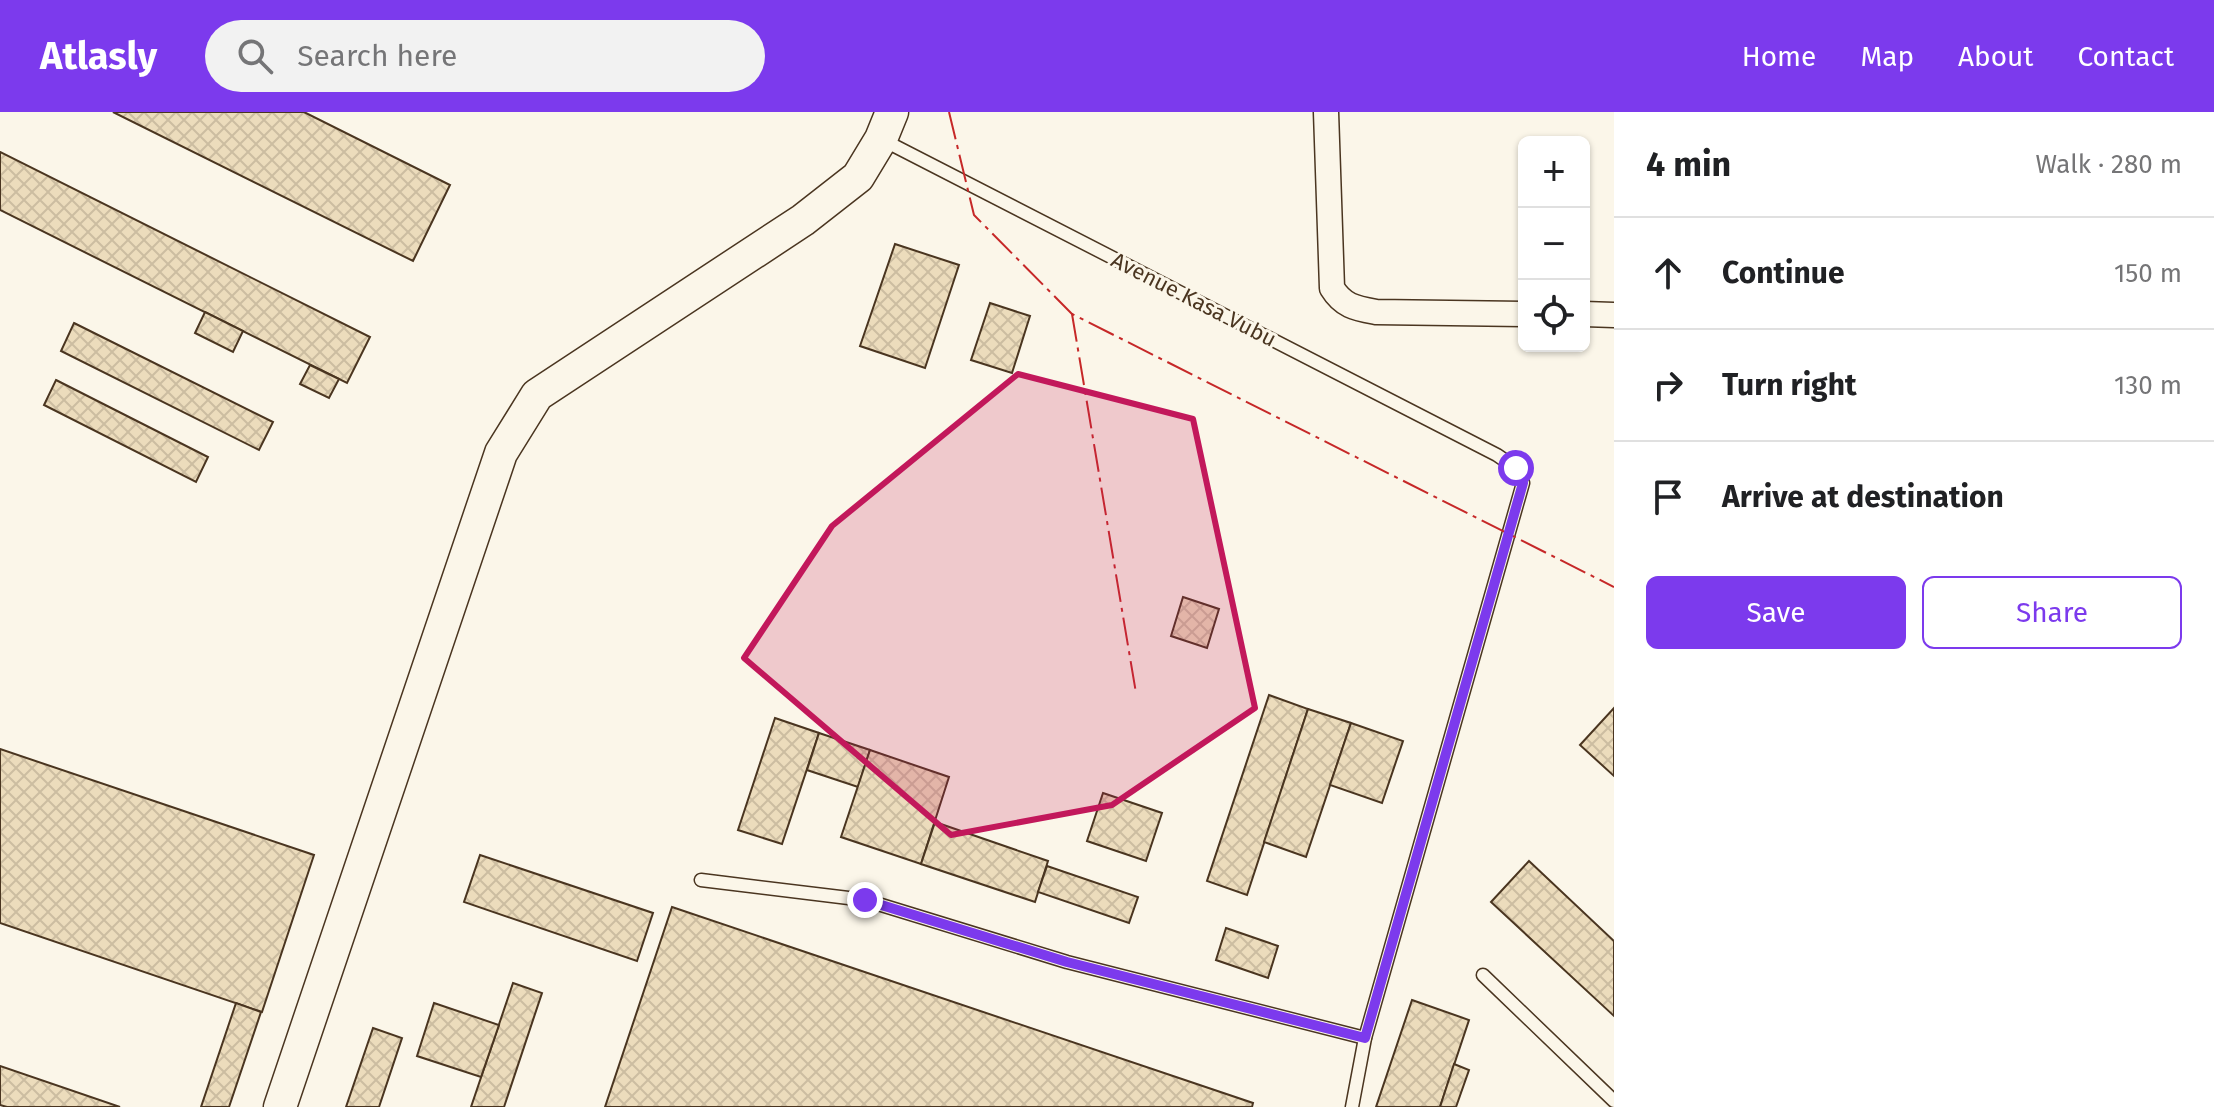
<!DOCTYPE html>
<meta charset="utf-8">
<style>
body{margin:0;font-family:"Fira Sans",sans-serif;background:#f2f2f2;color:#202124}
.controls{position:absolute;right:24px;top:24px;display:grid;overflow:hidden;border-radius:12px;box-shadow:0 2px 6px #0004}
.controls button{width:72px;height:72px;display:grid;place-items:center;padding:0;border:0;border-bottom:2px solid #e0e0e0;background:#fff;color:#202124;font:40px sans-serif}
.stop{position:absolute;width:24px;height:24px;margin:-18px;border:6px solid #7c3aed;border-radius:50%;background:#fff}
.stop.end{background:#7c3aed;border-color:#fff;box-shadow:0 2px 8px #0008}
.list{margin:0;padding:0;list-style:none}
h2{display:flex;justify-content:space-between;align-items:center;height:104px;margin:0;padding:0 32px;font-size:34px}
h2 small{font-size:26px;font-weight:400;color:#757577}
.list li{display:grid;grid-template-columns:52px 1fr auto;gap:24px;align-items:center;box-sizing:border-box;height:112px;padding:0 32px;border-top:2px solid #e0e0e0}
.list b{display:block;font-size:30px;white-space:nowrap}
.list em{font-size:26px;font-style:normal;color:#757577}
.actions{display:flex;gap:16px;padding:24px 32px}
.actions a{flex:1;padding:18px 0;border:2px solid #7c3aed;border-radius:12px;text-align:center;font-size:28px;color:#7c3aed}
.actions .main{background:#7c3aed;color:#fff}
.icon{flex:none;width:44px;height:44px;fill:none;stroke:currentColor;stroke-width:2;stroke-linecap:round;stroke-linejoin:round}
.map{position:relative;flex:none;width:1614px;height:995px;overflow:hidden}
header{display:flex;align-items:center;gap:48px;box-sizing:border-box;height:112px;padding:0 40px;background:#7c3aed;color:#fff}
header strong{font-size:38px}
nav{display:flex;gap:44px;margin-inline-start:auto;font-size:28px}
.search{width:560px;height:72px;background:#f2f2f2;display:flex;align-items:center;gap:20px;box-sizing:border-box;padding:0 28px;border-radius:44px;color:#757577;font-size:30px}
main{display:flex}
aside{flex:1;background:#fff}
.map>svg:first-child{display:block}
.building{fill:url(#building-cross-hatch);stroke:#4a3520;stroke-width:2}
.lines{fill:none;stroke-linecap:round;stroke-linejoin:round}
.lane-casing{stroke:#4a3520;stroke-width:15}
.street-casing{stroke:#4a3520;stroke-width:27}
.secondary-casing{stroke:#4a3520;stroke-width:35}
.lane{stroke:#fbf6e9;stroke-width:12}
.street{stroke:#fbf6e9;stroke-width:24}
.secondary{stroke:#fbf6e9;stroke-width:32}
.power{stroke:#c62828;stroke-width:2;stroke-dasharray:28 6 4 6;stroke-linecap:butt}
.route{stroke:#7c3aed;stroke-width:10}
.marked{fill:#c2185b;fill-opacity:0.2;stroke:#c2185b;stroke-width:6;stroke-linejoin:round}
.labels{text-anchor:middle;stroke-width:6;stroke-linejoin:round;paint-order:stroke}
.street-label{font-size:22px;fill:#4a3520;stroke:#fbf6e9}
</style>
<header>
<strong>Atlasly</strong>
<div class="search"><svg class="icon" aria-label="search" viewBox="0 0 24 24"><circle cx="10" cy="10" r="6"/><path d="M15 15l6 6"/></svg>Search here</div>
<nav><a>Home</a><a>Map</a><a>About</a><a>Contact</a></nav>
</header>
<main>
<div class="map">
<svg width="1614" height="995" viewBox="0 0 1614 995">
<defs>
<pattern id="building-cross-hatch" width="8" height="8" patternUnits="userSpaceOnUse" patternTransform="scale(2)"><rect width="8" height="8" fill="#ecdcbc"/><path d="M0 0l8 8M0 8l8-8" fill="none" stroke="#ccbda1"/></pattern>
</defs>
<rect width="100%" height="100%" fill="#fbf6e9"/>
<g class="building">
<polygon points="113,0 304,0 450,73 413,149"/>
<polygon points="0,40 370,225 347,271 0,98"/>
<polygon points="895,132 959,153 925,256 860,234"/>
<polygon points="990,191 1030,204 1012,261 971,248"/>
<polygon points="205,200 243,219 233,240 195,221"/>
<polygon points="74,211 273,310 259,338 61,239"/>
<polygon points="310,253 339,267 329,286 300,272"/>
<polygon points="56,268 208,345 196,370 44,293"/>
<polygon points="1183,485 1219,497 1207,536 1171,524"/>
<polygon points="1269,583 1308,597 1247,783 1207,769"/>
<polygon points="1614,596 1614,664 1580,633"/>
<polygon points="1308,597 1351,611 1306,745 1264,730"/>
<polygon points="775,606 819,621 782,732 738,718"/>
<polygon points="1351,611 1403,629 1382,691 1330,673"/>
<polygon points="819,621 870,638 858,675 807,658"/>
<polygon points="0,637 314,743 262,900 0,811"/>
<polygon points="870,638 949,665 921,752 841,725"/>
<polygon points="1103,681 1162,701 1146,749 1087,729"/>
<polygon points="935,710 1048,749 1035,790 921,752"/>
<polygon points="480,743 653,801 637,849 464,790"/>
<polygon points="1529,749 1614,829 1614,904 1491,790"/>
<polygon points="1047,754 1138,785 1129,811 1038,780"/>
<polygon points="672,795 1253,991 1252,995 605,995"/>
<polygon points="1226,816 1278,834 1268,866 1216,848"/>
<polygon points="513,871 542,881 504,995 471,995"/>
<polygon points="1412,888 1469,908 1440,995 1376,995"/>
<polygon points="236,891 261,900 229,995 201,995"/>
<polygon points="434,891 499,913 481,965 417,944"/>
<polygon points="373,916 402,926 379,995 346,995"/>
<polygon points="1454,952 1469,958 1456,995 1440,995"/>
<polygon points="0,954 120,995 7,995 0,993"/>
</g>
<g class="lines">
<g class="lane-casing">
<g id="lane">
<polyline points="883,28 1497,343 1516,356 1523,371 1365,926 1352,995"/>
<polyline points="701,768 865,788 1067,850 1365,926"/>
<polyline points="1483,863 1614,989"/>
</g>
</g>
<g class="street-casing">
<g id="street">
<path d="M 1326,0 L 1332,176 C 1343,194 1355,196 1376,200 L 1524,202"/>
<polyline points="1584,202 1614,203"/>
</g>
</g>
<g class="secondary-casing">
<polyline id="secondary" points="280,995 501,341 537,283 803,108 858,65 881,27 892,0"/>
</g>
<use href="#lane" class="lane"/>
<use href="#street" class="street"/>
<use href="#secondary" class="secondary"/>
<g class="power">
<polyline points="949,0 974,103 1072,202 1614,475"/>
<polyline points="1072,202 1136,581"/>
</g>
</g>
<g class="lines">
<polyline class="route" points="865,788 1067,850 1365,926 1523,371 1516,356"/>
</g>
<path class="marked" d="M 1018,262 L 1193,307 L 1255,596 L 1112,693 L 951,723 L 744,546 L 832,414 Z"/>
<g class="labels">
<g class="street-label">
<text transform="translate(1194 187) rotate(27)" y="8">Avenue Kasa Vubu</text>
</g>
</g>
</svg>
<div class="controls">
<button>+</button>
<button>−</button>
<button><svg class="icon" aria-label="locate" viewBox="0 0 24 24"><circle cx="12" cy="12" r="6"/><path d="M12 2v4M12 18v4M2 12h4M18 12h4"/></svg></button>
</div>
<div class="stop" style="left:1516px;top:356px"></div>
<div class="stop end" style="left:865px;top:788px"></div>
</div>
<aside>
<h2>4 min<small>Walk · 280 m</small></h2>
<ul class="list">
<li><svg class="icon" aria-label="ahead" viewBox="0 0 24 24"><path d="M12 20V5M6 11l6-6 6 6"/></svg><div><b>Continue</b></div><em>150 m</em></li>
<li><svg class="icon" aria-label="right" viewBox="0 0 24 24"><path d="M7 20v-9h11M14 6l5 5-5 5"/></svg><div><b>Turn right</b></div><em>130 m</em></li>
<li><svg class="icon" aria-label="arrive" viewBox="0 0 24 24"><path d="M6 21V4h12l-3 4 3 4H6"/></svg><div><b>Arrive at destination</b></div></li>
</ul>
<div class="actions"><a class="main">Save</a><a>Share</a></div>
</aside>
</main>
